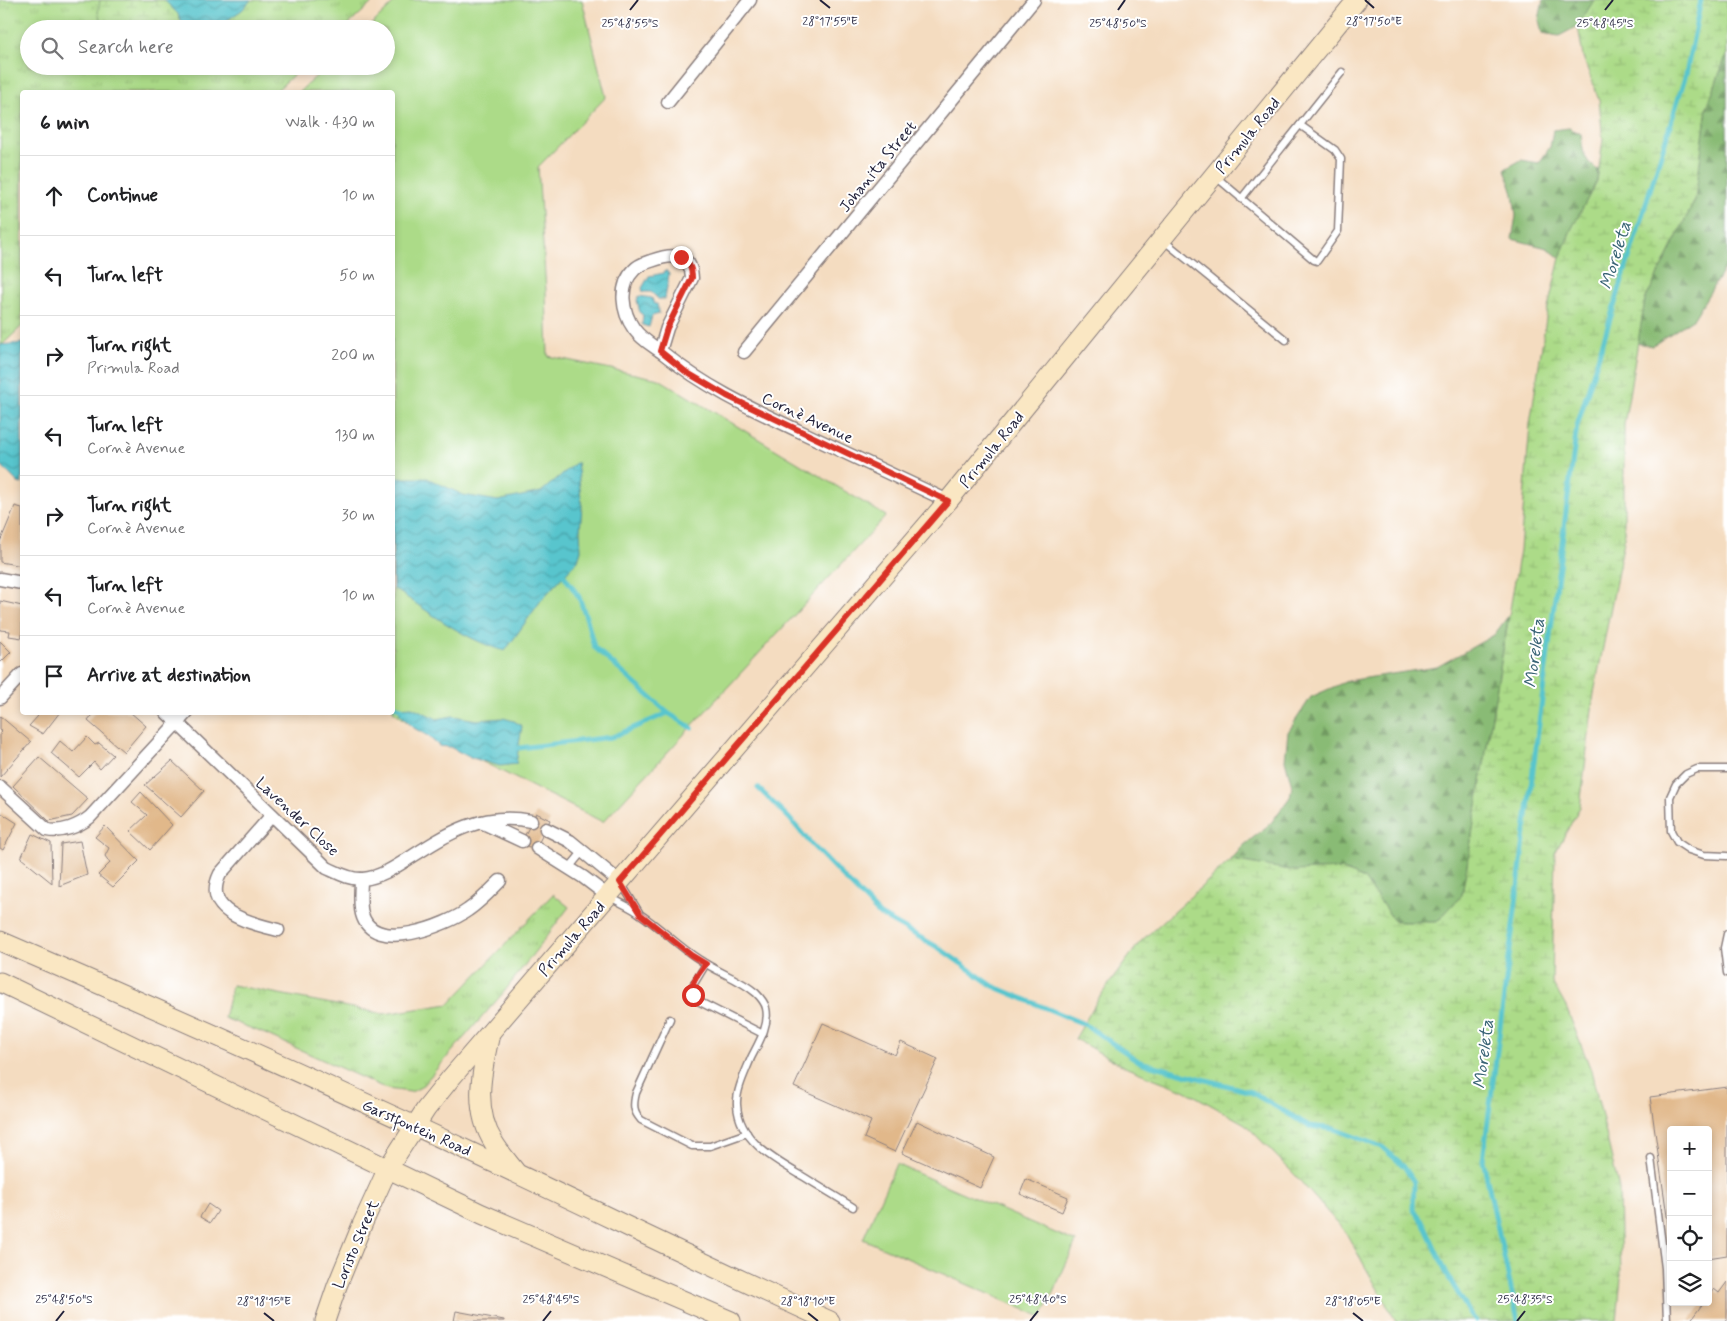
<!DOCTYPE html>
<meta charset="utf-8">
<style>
body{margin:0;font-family:Mynerve,sans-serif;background:#f6f6f6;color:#202124}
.controls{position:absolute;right:15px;bottom:15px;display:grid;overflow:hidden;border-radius:5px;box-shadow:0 2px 8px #0003}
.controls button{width:45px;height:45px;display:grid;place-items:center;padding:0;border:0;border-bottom:1px solid #e0e0e0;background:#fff;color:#202124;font:25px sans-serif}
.stop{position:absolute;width:15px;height:15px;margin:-11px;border:4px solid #d93025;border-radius:50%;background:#fff}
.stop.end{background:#d93025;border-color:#fff;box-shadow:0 1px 5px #0008}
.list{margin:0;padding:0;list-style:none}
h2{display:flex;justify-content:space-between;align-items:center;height:65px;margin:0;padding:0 20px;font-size:21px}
h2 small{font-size:16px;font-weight:400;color:#757577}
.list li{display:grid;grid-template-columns:32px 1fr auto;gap:15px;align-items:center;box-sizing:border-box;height:80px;padding:0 20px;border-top:1px solid #e0e0e0}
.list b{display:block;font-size:19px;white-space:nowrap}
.list p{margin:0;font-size:16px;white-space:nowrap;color:#757577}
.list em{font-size:16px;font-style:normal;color:#757577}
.icon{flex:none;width:28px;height:28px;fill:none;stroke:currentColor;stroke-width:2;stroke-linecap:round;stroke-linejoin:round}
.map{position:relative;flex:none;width:1727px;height:1321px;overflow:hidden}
.search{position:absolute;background:#fff;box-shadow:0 2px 8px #0003;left:20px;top:20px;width:375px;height:55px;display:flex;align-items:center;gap:12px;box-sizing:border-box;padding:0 18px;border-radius:28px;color:#757577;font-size:19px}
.panel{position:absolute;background:#fff;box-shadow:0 2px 8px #0003;left:20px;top:90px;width:375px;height:625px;border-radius:5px}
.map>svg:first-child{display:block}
.grass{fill:url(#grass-tufts);stroke:#677e62}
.forest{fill:url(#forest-firs);stroke:#566e58}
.wetland{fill:url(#wetland-marsh);stroke:#677e62}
.park{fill:#acdb88;stroke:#677e62}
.water{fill:url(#water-waves);stroke:#3d7484}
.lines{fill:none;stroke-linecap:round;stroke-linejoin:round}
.stream{stroke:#58c5cd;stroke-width:5}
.building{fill:#e1b88a}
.lane-casing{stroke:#8b7f7e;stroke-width:9}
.street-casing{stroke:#8b7f7e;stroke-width:15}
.secondary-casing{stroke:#8b7f7e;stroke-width:21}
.lane{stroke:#fff;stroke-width:6}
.street{stroke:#fff;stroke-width:12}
.secondary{stroke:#fae7c3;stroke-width:19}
.route{stroke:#d93025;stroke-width:6}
.ticks{fill:none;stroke:#22223b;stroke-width:2}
.labels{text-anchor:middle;stroke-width:4;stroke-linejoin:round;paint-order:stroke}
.street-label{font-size:16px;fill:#22223b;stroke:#fff}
.water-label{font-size:18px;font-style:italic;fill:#386375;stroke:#fff}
.ticks-label{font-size:12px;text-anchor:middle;fill:#22223b;stroke:#fff;stroke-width:4;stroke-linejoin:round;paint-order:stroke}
</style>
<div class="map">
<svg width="1727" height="1321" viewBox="0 0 1727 1321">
<defs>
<pattern id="grass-tufts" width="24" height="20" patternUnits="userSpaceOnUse" patternTransform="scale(1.25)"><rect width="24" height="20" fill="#acdb88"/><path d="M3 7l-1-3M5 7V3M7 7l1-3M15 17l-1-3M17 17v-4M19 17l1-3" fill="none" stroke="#94bc76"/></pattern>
<pattern id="forest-firs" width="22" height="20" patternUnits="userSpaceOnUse" patternTransform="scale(1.25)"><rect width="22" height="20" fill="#89bb74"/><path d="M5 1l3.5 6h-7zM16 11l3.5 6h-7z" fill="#709860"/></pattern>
<pattern id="wetland-marsh" width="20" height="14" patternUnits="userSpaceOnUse" patternTransform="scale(1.25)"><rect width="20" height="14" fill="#acdb88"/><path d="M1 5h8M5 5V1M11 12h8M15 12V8" fill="none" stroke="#94bc76"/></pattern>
<pattern id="water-waves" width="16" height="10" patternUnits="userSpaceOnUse" patternTransform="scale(1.25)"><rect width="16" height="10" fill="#58c5cd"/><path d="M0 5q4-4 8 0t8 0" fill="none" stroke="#48a0a8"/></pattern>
</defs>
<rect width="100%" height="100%" fill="#fff"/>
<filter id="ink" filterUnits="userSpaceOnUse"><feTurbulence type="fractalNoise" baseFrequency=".02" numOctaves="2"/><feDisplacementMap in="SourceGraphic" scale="10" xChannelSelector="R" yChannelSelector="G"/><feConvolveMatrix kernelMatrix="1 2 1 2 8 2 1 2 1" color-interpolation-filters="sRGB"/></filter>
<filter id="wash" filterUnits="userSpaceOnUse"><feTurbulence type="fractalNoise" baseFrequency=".0096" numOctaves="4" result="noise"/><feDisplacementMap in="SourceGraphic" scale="20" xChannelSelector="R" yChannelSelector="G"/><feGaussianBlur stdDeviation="1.12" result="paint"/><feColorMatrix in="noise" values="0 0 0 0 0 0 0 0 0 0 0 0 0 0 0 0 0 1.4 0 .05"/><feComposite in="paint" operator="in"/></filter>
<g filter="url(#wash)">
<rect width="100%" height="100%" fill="#f4dcc0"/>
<g class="grass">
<polygon points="0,0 375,0 344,29 29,29 29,66 303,66 275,92 22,92 22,326 1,346"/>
<polygon points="553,894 569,907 504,992 421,1087 411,1092 387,1089 263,1033 224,1018 232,985 384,1014 449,1004"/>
</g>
<g class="forest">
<polygon points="1543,0 1594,0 1578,26 1559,36 1542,33 1539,20"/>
<polygon points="1727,53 1727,264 1694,318 1652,346 1637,343 1645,300 1695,200 1707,107"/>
<path d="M 1569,128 L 1581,134 C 1583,152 1583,160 1598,170 L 1597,181 L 1571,230 L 1560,258 L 1547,248 L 1512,239 L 1516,216 L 1513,194 L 1505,169 L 1521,160 L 1539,163 L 1550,147 L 1553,130 Z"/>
<polygon points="1509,615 1462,895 1437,922 1395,922 1364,879 1341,869 1296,871 1231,860 1243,846 1271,823 1290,797 1292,786 1285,760 1288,732 1311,697 1347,681 1437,667 1494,635"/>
</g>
<g class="wetland">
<polygon points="100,0 164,0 178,14 185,29 104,29 98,13"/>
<polygon points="1594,0 1727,0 1727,53 1707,107 1695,200 1645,300 1624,425 1624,541 1594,693 1580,807 1555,853 1552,982 1566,1007 1591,1070 1619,1189 1621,1277 1617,1321 1396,1321 1346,1233 1295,1175 1245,1124 1186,1091 1127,1068 1075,1039 1098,999 1140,942 1231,860 1296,871 1341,869 1364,879 1395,922 1437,922 1462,895 1520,550 1530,424 1547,312 1560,258 1571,230 1597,181 1603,140 1599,100 1583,57 1578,26"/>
</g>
<g class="park">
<polygon points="397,0 582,0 606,97 538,167 546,291 548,356 659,379 886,516 603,822 415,728 393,711 392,92 299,92 327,66 386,66 386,29 367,29"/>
<polygon points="896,1164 1076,1242 1042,1317 863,1239"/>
</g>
<g class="water">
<polygon points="164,0 251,0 242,10 214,29 185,29 178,14"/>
<polygon points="666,270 669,274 665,299 658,299 651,292 643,292 642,288 649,276 664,273"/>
<polygon points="639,296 652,298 654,304 657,304 659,314 652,316 649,327 642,325 643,315 640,313 637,300"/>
<polygon points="22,343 22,484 18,483 0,464 0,345"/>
<path d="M 577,462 L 582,506 L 580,530 L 581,550 L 578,560 L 542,599 L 505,651 C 464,640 428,611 393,588 L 393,478 L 427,478 L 463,495 L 498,501 L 541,492 Z"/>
<polygon points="412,707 437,719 453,716 477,720 503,718 514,721 522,726 516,764 500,766 469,757 450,747 439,746 428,736 414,728 400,714 399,708"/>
</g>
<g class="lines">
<g class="stream">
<polyline points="563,574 579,597 587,620 594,647 668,713"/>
<polyline points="392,704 405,711"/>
<polyline points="513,747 519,748 612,737 668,713 692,728"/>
<polyline points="758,788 789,818 812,845 880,915 939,948 993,986 1084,1024 1140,1062 1251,1092 1309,1126 1334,1129 1382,1147 1404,1166 1414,1182 1413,1209 1424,1224 1449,1278 1471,1315 1476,1321"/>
<polyline points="1518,1321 1483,1160 1577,426 1686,74 1701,0"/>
</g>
</g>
<g id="blocks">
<g class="building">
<polygon points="15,506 22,508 22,566 0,562 0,542"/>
<polygon points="0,601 22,606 22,638 9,636 10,631 0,630"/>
<polygon points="0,641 11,652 0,663"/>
<polygon points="34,712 60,712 43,734 29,726 38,716"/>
<polygon points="95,712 130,712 146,726 124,752 88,721"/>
<polygon points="0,716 31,742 0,777 0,733 2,731 0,730"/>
<polygon points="87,737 95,745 99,743 113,755 100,769 94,762 79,777 51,753 60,741 73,752"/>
<polygon points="39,757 88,799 72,816 49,821 13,786"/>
<polygon points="172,761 204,791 181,817 145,785"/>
<polygon points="141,792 172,825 150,850 130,831 147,815 132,802"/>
<polygon points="0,812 17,823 3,850 0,848"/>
<polygon points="536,813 550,820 535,850 521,843"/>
<polygon points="105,826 139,861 113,887 98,875 110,863 105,856 109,848 95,837"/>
<polygon points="32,834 51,843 52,883 21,858"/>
<polygon points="80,841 87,875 59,886 61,844"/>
<polygon points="823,1023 895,1055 901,1042 938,1059 895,1152 864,1138 871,1121 794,1087"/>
<polygon points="1727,1087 1727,1255 1708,1258 1708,1130 1671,1130 1670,1237 1650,1097"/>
<polygon points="917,1121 994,1157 980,1188 902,1153"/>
<polygon points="1026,1179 1068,1197 1062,1212 1020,1194"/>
<polygon points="208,1204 218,1211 210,1223 200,1217"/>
<polygon points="1727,1282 1727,1321 1690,1321 1704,1302 1708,1302 1708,1297 1714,1289 1719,1293"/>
<polygon points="456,1311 504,1320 504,1321 454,1321"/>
</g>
</g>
</g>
<g filter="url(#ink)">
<use href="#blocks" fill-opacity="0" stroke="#8b7f7e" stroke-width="1"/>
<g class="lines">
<g class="lane-casing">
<g id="lane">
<polyline points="1215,176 1314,260 1317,261 1338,231 1341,159 1335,150 1300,125"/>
<polyline points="1241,199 1342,72"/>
<polyline points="1163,240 1286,340"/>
<polyline points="1727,769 1697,769 1686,774 1676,784 1670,797 1671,831 1677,842 1689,850 1704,855 1727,856"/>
<polyline points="569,868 583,851"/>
<polyline points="621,883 639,912"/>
<path d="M 610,897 C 620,903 631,907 640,914 C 661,928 679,947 700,960 C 717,972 740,979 756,993 C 760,997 765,1003 766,1008 C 770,1025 758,1044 751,1058 C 745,1073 736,1090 737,1105 C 739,1142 777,1161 804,1177 C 820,1187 837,1197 853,1207"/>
<polyline points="1727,934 1724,948 1727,973"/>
<polyline points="706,964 692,987 692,991 696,1000 763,1034"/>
<path d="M 670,1019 L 636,1093 C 633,1105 633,1111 641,1120 L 692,1146 L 710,1146 L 747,1133"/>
<polyline points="1651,1158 1665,1268 1667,1321"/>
</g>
</g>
<g class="street-casing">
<g id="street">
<polyline points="668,102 750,0"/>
<path d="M 660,351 L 667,328 L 692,278 C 691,251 670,254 651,261 C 645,263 638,265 634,270 C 618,286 622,312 634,329 C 642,340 652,345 663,353 C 705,387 748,407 797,430 C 847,454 898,477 948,501"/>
<polyline points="744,352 1034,0"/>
<polyline points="0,579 22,583"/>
<polyline points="0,698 22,674"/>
<path d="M 166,712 L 327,868 C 338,873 351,880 363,879 C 380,877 394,868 408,859 C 447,834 482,811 531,821"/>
<path d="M 0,787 L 47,830 C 62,833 79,826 90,817 L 187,712"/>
<path d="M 272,815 L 220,874 C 201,913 251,923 278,930"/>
<polyline points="481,822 522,841"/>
<polyline points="546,829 570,841 620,882"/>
<polyline points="537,848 583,877 608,896"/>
<path d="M 361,879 C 361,890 359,903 362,914 C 373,955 447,925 468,910 C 480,902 490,891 500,881"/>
</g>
</g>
<g class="secondary-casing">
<g id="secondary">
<path d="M 0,941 C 160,1010 320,1081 477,1155 C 595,1210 712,1268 830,1321"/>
<polyline points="0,982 482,1214 731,1321"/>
<path d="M 490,1034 C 482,1070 472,1109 494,1143 C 500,1153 508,1162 515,1171"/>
<polyline points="325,1321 337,1286 362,1225 388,1168 426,1109 450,1079 948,501 1357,0"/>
</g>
</g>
<use href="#lane" class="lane"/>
<use href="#street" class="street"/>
<use href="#secondary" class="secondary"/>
</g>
</g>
<g class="lines" filter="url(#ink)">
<path class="route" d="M 681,257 C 689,263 692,267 692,278 L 667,328 L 660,351 L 686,372 L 727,396 L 948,501 L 620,882 L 640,914 L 691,955 L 706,964 C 699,973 689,984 693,995"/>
</g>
<path class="ticks" d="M 820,0 L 830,8M 1365,0 L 1374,8M 630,10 L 638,0M 1118,10 L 1125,0M 1605,10 L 1613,0M 264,1313 L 274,1321M 808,1313 L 818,1321M 1353,1313 L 1363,1321M 56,1321 L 64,1311M 543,1321 L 551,1311M 1030,1321 L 1038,1311M 1517,1321 L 1525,1311"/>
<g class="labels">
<g class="street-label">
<text transform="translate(1247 135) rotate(-51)" y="6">Primula Road</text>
<text transform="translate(877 166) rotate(-51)" y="6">Johanita Street</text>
<text transform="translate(808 417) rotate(25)" y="6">Cornè Avenue</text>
<text transform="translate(991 449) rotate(-51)" y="6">Primula Road</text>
<text transform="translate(298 816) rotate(43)" y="6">Lavender Close</text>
<text transform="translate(571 938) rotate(-49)" y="6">Primula Road</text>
<text transform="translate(417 1127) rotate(24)" y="6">Garstfontein Road</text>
<text transform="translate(355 1244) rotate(-67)" y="6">Loristo Street</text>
</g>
<g class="water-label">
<text transform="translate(1615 255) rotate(-73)" y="6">Moreleta</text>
<text transform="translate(1534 653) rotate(-83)" y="6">Moreleta</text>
<text transform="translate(1483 1054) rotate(-83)" y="6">Moreleta</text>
</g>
</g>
<g class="ticks-label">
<text x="830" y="25">28°17'55"E</text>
<text x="1374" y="25">28°17'50"E</text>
<text x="630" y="27">25°48'55"S</text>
<text x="1118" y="27">25°48'50"S</text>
<text x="1605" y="27">25°48'45"S</text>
<text x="64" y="1303">25°48'50"S</text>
<text x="551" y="1303">25°48'45"S</text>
<text x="1038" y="1303">25°48'40"S</text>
<text x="1525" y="1303">25°48'35"S</text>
<text x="264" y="1305">28°18'15"E</text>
<text x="808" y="1305">28°18'10"E</text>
<text x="1353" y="1305">28°18'05"E</text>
</g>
</svg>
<div class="controls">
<button>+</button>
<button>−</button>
<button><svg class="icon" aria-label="locate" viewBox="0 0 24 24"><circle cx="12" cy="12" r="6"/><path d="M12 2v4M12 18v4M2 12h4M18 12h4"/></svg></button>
<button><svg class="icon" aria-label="layers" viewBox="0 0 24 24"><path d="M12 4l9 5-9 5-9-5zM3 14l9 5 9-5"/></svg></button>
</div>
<div class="stop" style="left:693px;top:995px"></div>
<div class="stop end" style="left:681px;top:257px"></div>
<div class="search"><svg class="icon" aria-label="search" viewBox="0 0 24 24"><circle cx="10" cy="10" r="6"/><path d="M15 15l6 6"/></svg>Search here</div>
<section class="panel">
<h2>6 min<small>Walk · 430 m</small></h2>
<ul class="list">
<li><svg class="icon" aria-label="ahead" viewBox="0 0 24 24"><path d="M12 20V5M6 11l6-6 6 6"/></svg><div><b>Continue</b></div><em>10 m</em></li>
<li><svg class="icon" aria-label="left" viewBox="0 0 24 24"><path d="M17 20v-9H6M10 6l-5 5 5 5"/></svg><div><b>Turn left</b></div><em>50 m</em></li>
<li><svg class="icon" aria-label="right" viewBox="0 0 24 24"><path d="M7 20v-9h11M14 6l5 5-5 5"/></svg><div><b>Turn right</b><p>Primula Road</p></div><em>200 m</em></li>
<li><svg class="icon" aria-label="left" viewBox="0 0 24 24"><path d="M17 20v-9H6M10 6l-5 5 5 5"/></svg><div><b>Turn left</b><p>Cornè Avenue</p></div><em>130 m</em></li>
<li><svg class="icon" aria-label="right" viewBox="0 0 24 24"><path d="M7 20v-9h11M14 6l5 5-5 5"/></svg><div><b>Turn right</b><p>Cornè Avenue</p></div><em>30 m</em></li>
<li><svg class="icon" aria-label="left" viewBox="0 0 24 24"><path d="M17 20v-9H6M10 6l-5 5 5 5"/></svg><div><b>Turn left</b><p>Cornè Avenue</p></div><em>10 m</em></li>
<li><svg class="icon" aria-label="arrive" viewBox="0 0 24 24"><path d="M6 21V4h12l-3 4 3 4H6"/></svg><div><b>Arrive at destination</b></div></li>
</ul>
</section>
</div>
